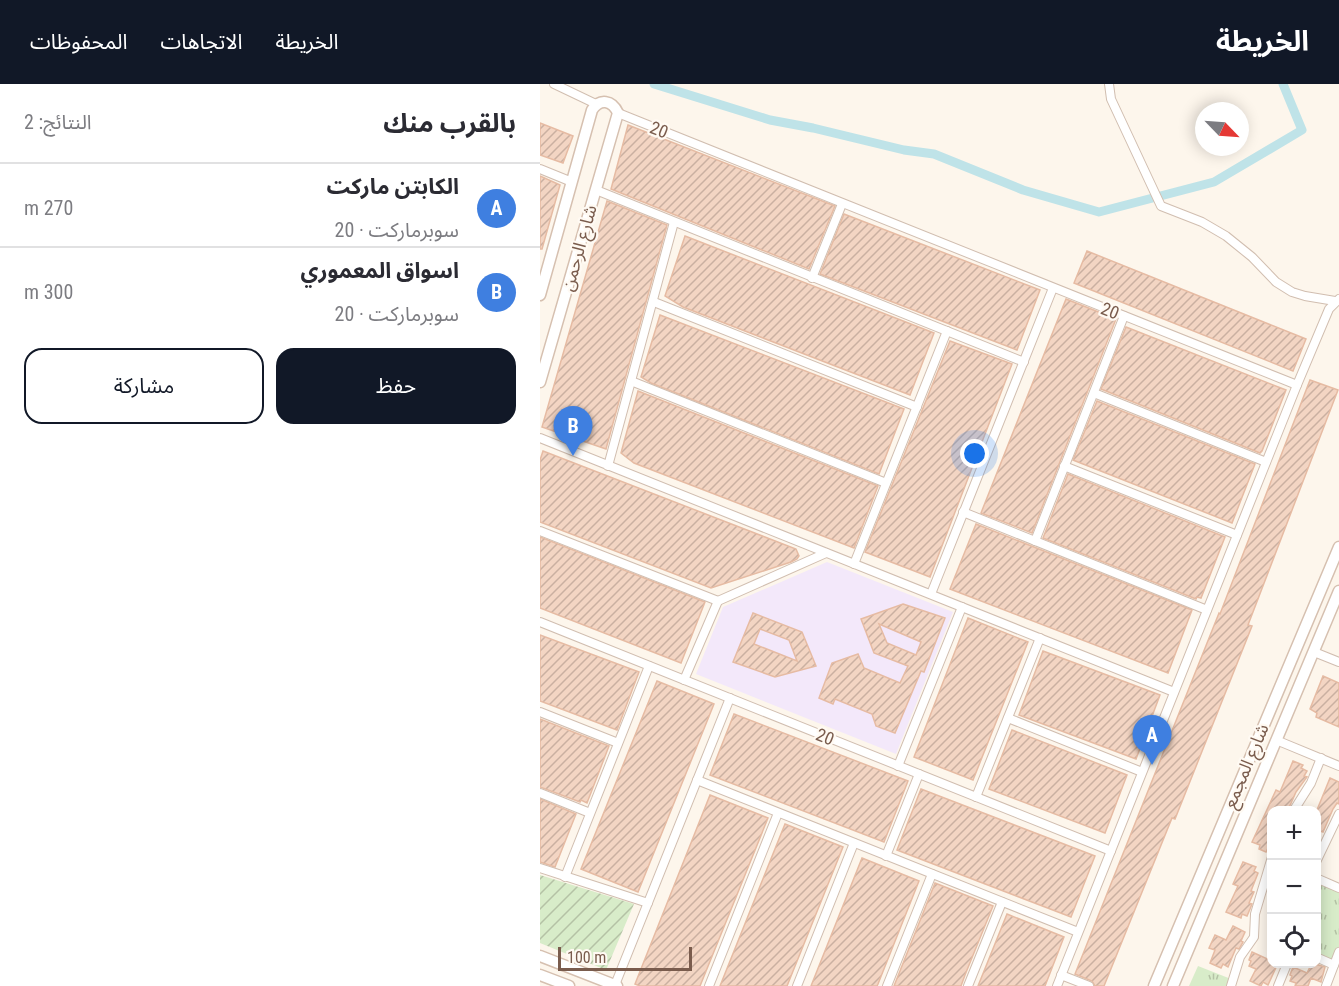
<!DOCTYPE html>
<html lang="ar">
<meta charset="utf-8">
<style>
body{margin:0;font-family:"Roboto Condensed","Noto Sans Arabic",sans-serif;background:#f7f7f7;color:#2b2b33;direction:rtl}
.controls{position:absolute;right:18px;bottom:18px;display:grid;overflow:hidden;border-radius:12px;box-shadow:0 3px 15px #0003}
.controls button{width:54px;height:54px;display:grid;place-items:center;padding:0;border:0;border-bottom:2px solid #e1e1e2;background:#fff;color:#2b2b33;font:30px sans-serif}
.compass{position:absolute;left:655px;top:18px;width:54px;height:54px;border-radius:50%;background:#fff;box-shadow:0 3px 15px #0003;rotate:115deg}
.scale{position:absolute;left:18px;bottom:15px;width:134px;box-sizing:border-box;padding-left:6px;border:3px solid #7a5c4d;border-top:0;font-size:16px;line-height:21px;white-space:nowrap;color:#7a5c4d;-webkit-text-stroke:4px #fffaf3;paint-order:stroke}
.you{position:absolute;left:435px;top:370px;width:21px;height:21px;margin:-15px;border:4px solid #fff;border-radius:50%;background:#1a73e8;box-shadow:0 0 0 9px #1a73e833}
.badge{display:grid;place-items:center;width:39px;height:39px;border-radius:50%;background:#111827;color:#fff;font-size:20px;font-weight:700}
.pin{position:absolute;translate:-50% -50px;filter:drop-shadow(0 2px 3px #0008)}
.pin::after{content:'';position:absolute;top:32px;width:21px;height:18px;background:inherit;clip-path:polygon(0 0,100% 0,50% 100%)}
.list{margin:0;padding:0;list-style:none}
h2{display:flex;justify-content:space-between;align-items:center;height:78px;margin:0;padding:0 24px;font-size:26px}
h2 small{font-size:20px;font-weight:400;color:#7c7c81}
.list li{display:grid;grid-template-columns:39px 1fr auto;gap:18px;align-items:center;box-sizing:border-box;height:84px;padding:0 24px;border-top:2px solid #e1e1e2}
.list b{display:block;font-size:22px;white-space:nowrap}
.list p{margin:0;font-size:20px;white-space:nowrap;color:#7c7c81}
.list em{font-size:20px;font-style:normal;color:#7c7c81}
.actions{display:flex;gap:12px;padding:18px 24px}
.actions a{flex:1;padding:14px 0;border:2px solid #111827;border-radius:18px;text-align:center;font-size:21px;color:#111827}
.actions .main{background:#111827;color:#fff}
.icon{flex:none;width:33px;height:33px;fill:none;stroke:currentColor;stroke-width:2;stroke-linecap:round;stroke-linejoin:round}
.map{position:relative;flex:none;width:799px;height:902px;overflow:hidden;direction:ltr}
header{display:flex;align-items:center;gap:36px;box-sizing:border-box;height:84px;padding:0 30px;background:#111827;color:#fff}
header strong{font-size:28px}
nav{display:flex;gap:33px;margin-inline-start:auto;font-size:21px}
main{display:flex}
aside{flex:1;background:#fff}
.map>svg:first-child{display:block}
.education{fill:#f3e8fa}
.grass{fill:url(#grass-tufts)}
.garden{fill:url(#garden-furrows)}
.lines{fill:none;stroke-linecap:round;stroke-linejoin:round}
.canal{stroke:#bfe3e8;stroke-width:9}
.building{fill:url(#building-hatch);stroke:#e6bba3;stroke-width:1.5;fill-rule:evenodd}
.street-casing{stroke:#d1beb0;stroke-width:10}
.secondary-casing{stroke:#d6c0b0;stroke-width:13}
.street{stroke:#fff;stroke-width:8}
.secondary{stroke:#fff;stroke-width:10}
.labels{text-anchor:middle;stroke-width:4.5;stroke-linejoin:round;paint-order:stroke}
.street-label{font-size:18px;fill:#7a5c4d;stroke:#fffaf3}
</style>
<header>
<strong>الخريطة</strong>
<nav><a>الخريطة</a><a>الاتجاهات</a><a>المحفوظات</a></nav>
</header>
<main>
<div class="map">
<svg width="799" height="902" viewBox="0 0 799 902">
<defs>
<pattern id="grass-tufts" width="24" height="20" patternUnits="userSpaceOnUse" patternTransform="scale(1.5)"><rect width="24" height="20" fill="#d8ecc9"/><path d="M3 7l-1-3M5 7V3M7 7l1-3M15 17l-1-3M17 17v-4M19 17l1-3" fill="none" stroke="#b4c2a5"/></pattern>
<pattern id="garden-furrows" width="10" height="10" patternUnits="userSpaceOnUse" patternTransform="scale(1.5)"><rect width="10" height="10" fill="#d8ecc9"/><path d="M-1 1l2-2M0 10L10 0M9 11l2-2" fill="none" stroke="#b4c2a5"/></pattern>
<pattern id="building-hatch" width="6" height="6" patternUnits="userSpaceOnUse" patternTransform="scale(1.5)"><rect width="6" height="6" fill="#f3d5c3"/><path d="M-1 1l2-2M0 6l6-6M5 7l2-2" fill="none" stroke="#cab0a1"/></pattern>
</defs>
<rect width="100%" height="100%" fill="#fdf6ec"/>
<polygon class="education" points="287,478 413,528 356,670 156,590 183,523"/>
<g class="grass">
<polygon points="776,794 799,804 799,868 794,881 777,873"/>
<polygon points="658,882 691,895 688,902 649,902"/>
</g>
<polygon class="garden" points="0,791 94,820 66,886 0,859"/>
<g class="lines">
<polyline class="canal" points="114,0 230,36 273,44 364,66 394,70 483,106 559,128 674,98 762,46 743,0"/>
</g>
<g class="building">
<polygon points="0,39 33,52 23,79 0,71"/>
<polygon points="88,41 295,122 269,185 71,105"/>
<polygon points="0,92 20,101 2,165 0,165"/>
<polygon points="67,117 127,141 66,365 2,343"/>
<polygon points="304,130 500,206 477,266 280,190"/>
<polygon points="145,152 394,249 370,311 143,223 125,212"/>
<polygon points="547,167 766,255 753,287 534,199"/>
<polygon points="526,215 576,235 492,449 441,429"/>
<polygon points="120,231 364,325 339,390 111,299 101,293"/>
<polygon points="586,243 746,306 722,367 720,369 561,305"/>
<polygon points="410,257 472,280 390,493 325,468"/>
<polygon points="770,296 798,306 708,541 712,542 635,735 632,734 564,902 555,902 552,897 535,890 679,529 680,530"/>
<polygon points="98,307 338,402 314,464 94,379 81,369"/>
<polygon points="557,317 715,380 692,439 533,376"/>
<polygon points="3,367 256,465 259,472 257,475 251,478 171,504 0,438 0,376"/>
<polygon points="528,390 685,453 661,514 657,513 656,515 503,454"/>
<polygon points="436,440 652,526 628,589 410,505"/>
<polygon points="0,453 165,518 141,579 0,524"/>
<path d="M 363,520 L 405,534 L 384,588 L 381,587 L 355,649 L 336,642 L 332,630 L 295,615 L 293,620 L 279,614 L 292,579 L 318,570 L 324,584 L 360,599 L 368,582 L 334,569 L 321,535 ZM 339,540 L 381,558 L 376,571 L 347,559 Z"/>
<path d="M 213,529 L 262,548 L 276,582 L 235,593 L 193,578 ZM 220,545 L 249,556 L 257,577 L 214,560 Z"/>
<polygon points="428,534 488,558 433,696 374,673"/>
<polygon points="0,551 99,588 77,646 0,617"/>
<polygon points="503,567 620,611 596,675 479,631"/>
<polygon points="783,592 799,599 799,643 776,633 777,629 770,625"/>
<polygon points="117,597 174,620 98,808 41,785"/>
<polygon points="194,630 368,697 344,758 170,691"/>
<polygon points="0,635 69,662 47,719 41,716 40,718 0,703"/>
<polygon points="472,646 587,691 565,749 449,705"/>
<polygon points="753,677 763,681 761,684 767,687 764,692 767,693 756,708 748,726 732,726 732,756 726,768 719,765 720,761 712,758 736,706 740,708"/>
<polygon points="790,694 799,698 799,720 797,719 793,725 783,748 777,746 777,726"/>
<polygon points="381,705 555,772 531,833 357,766"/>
<polygon points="170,711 228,734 160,902 100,902 95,900"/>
<polygon points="0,715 36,730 15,783 0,778"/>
<polygon points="245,740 303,763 247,902 180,902"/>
<polygon points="322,774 379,797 338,900 337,902 271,902"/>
<polygon points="703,778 716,783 714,787 718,789 711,807 714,808 709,819 712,820 710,825 707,832 702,830 701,834 686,828 698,802 693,800"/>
<polygon points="395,799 453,822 425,891 421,902 354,902"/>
<polygon points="467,830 524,853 505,902 438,902"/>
<polygon points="693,842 705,848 701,857 703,858 699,865 696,864 688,883 683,880 681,884 670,879 675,866 669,864 675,851 686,856"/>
<polygon points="712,868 732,877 732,879 738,879 728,901 723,898 721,902 710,897 716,885 709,882 711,877 709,876"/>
<polygon points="772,879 785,883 781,898 771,894 768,902 755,902 756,899 750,897 752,892 750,891 753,883 767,889"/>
</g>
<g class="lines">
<g class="street-casing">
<g id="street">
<polyline points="14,0 56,20"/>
<polyline points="569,0 571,15 621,122 662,138 686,152 712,173 736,198 752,208 765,212 795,217"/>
<polyline points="78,29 757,301"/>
<polyline points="0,85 32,98"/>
<polyline points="56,106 484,278"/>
<polyline points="272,194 302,120"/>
<polyline points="114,218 377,323"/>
<polyline points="91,297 346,399"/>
<polyline points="554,309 726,378"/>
<polyline points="0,354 634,608"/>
<polyline points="68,382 134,138"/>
<polyline points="524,382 697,451"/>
<polyline points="423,428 667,526"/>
<polyline points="0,447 178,517"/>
<polyline points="495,457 584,232"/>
<polyline points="314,480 407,247"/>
<polyline points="391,510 513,204"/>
<polyline points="0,538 571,767"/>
<polyline points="774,568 799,578"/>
<polyline points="144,596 178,517 286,469"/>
<polyline points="0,628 78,659"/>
<polyline points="468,634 602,688"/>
<polyline points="736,656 799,682"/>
<polyline points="358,682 422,523"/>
<polyline points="157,696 538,848"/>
<polyline points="0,709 50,729"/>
<polyline points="436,713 500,554"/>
<polyline points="754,726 771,699 781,674"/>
<polyline points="346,772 379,690"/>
<polyline points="776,778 799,730"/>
<polyline points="0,784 108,819"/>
<polyline points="25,793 109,582"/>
<polyline points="776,794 799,804"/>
<polyline points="776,873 794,881"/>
<polyline points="521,891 549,902"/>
<polyline points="75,901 190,614"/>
<polyline points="169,902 238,729"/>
<polyline points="257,902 314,759"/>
<polyline points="347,902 392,790"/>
<polyline points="428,902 462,818"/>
<polyline points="517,902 757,301 789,225 799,215"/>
<polyline points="691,902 700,873 714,853 715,830 732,773"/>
<polyline points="738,902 747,880"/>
<polyline points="786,902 799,868"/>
</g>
</g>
<g class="secondary-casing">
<g id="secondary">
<path d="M 0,211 L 52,26 C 60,14 72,16 78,29 L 0,298"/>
<polyline points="0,872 77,902"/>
<polyline points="0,891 29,902"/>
<polyline points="614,902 799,463"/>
<polyline points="633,902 799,507"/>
</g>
</g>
<use href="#street" class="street"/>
<use href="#secondary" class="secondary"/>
</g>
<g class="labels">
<g class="street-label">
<text transform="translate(119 46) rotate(22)" y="6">20</text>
<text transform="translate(39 164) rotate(-74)" y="6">شارع الرحمن</text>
<text transform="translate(570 227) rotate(22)" y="6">20</text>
<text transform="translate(285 653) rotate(22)" y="6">20</text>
<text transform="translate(706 682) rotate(-67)" y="6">شارع المجمع</text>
</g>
</g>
</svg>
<div class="controls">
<button>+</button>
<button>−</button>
<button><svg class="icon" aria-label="locate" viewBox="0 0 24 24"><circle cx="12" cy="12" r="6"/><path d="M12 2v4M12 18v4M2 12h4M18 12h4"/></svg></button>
</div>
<svg class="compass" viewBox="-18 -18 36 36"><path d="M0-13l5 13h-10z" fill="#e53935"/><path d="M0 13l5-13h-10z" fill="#7c7c81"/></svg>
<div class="scale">100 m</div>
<div class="you"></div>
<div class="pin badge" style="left:612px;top:681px;background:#3f7fe0">A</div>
<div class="pin badge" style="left:33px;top:372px;background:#3f7fe0">B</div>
</div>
<aside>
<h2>بالقرب منك<small>النتائج: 2</small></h2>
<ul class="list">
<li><span class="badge" style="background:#3f7fe0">A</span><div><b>الكابتن ماركت</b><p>سوبرماركت · 20</p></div><em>270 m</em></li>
<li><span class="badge" style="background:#3f7fe0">B</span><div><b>اسواق المعموري</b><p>سوبرماركت · 20</p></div><em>300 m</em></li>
</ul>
<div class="actions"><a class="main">حفظ</a><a>مشاركة</a></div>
</aside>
</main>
